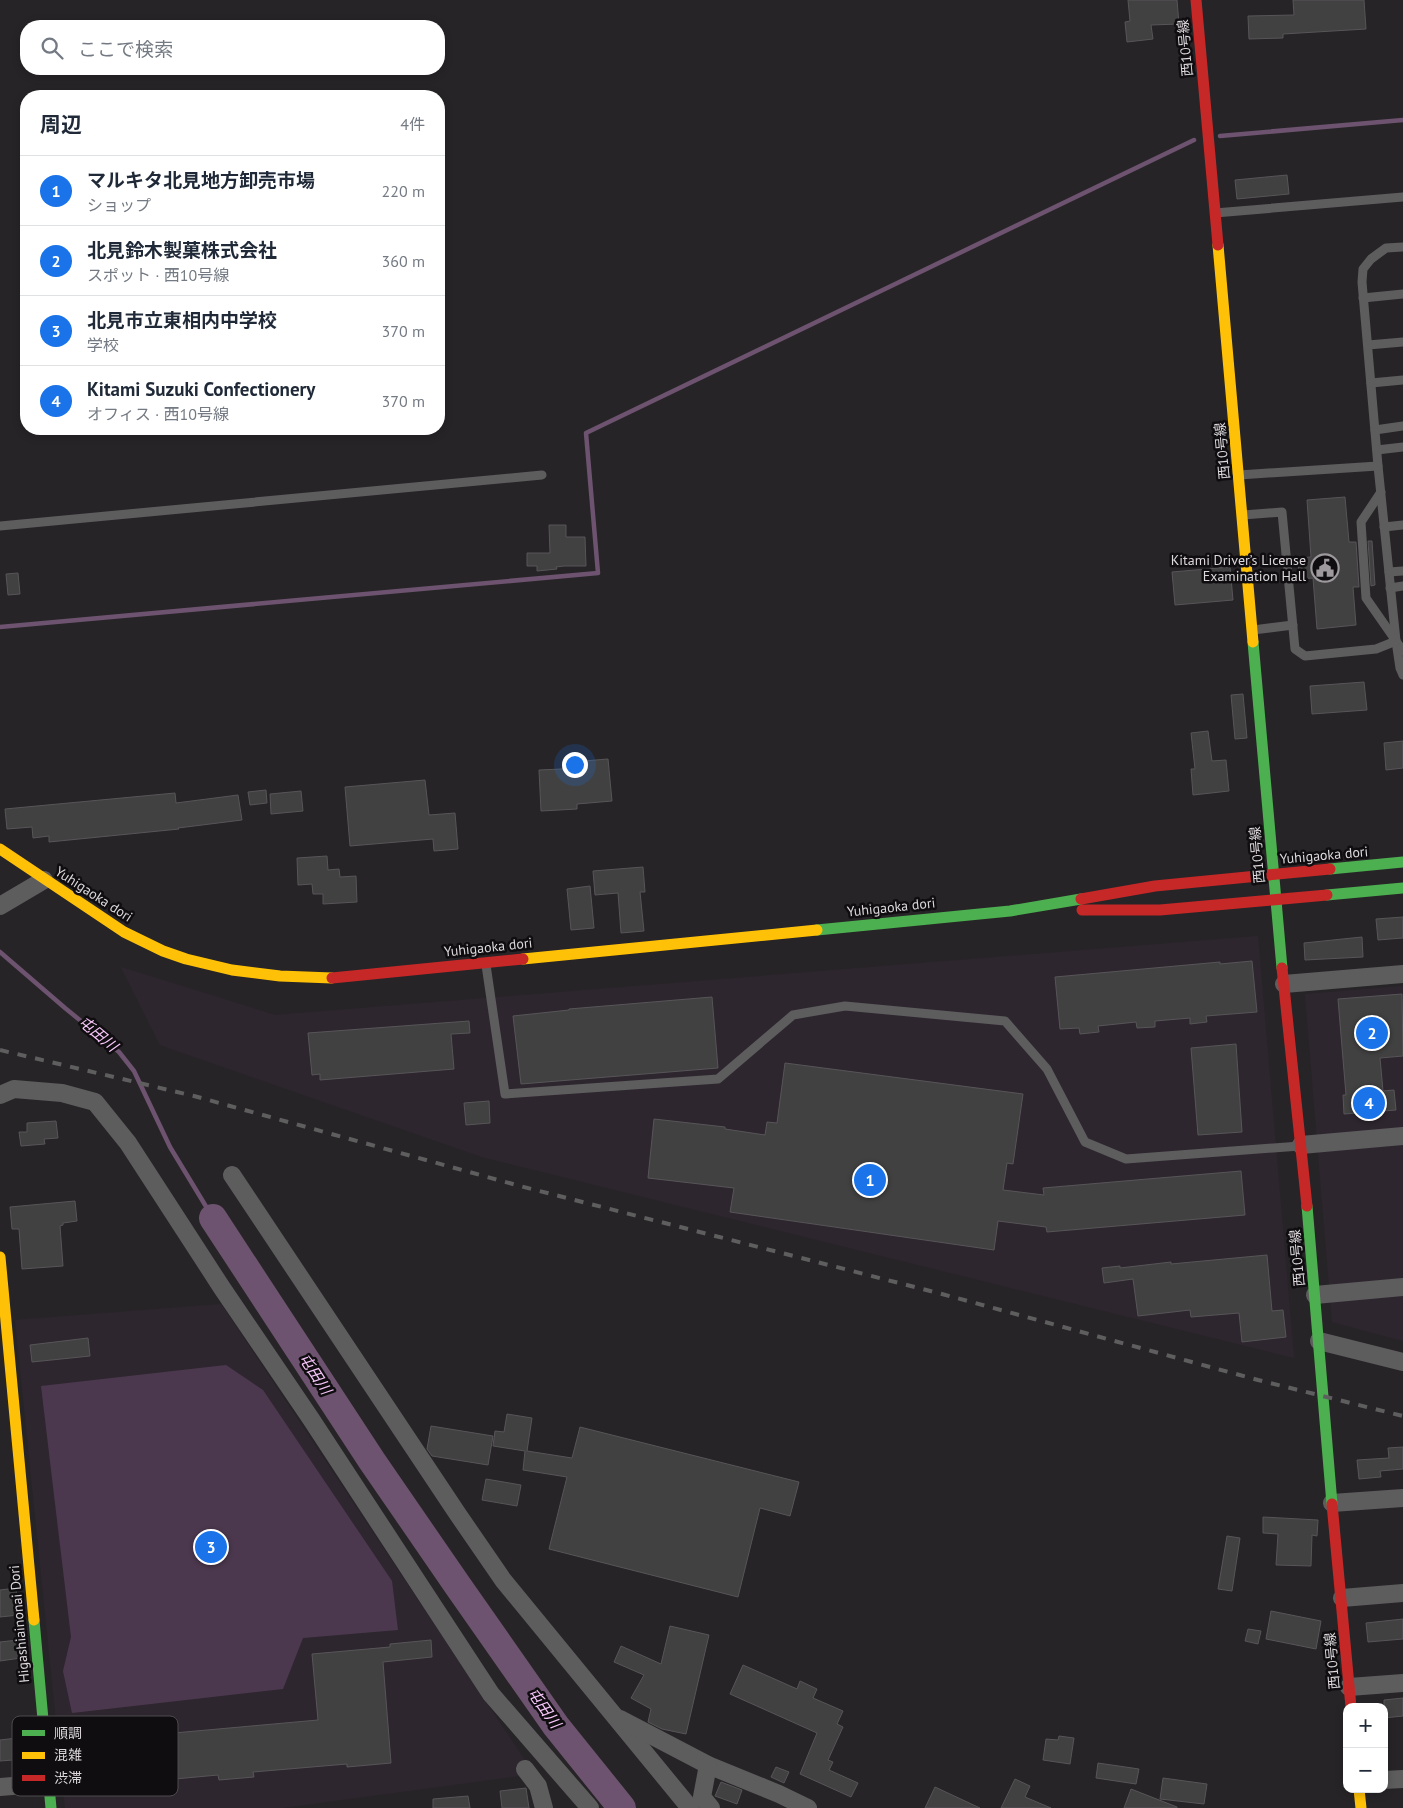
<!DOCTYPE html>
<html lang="ja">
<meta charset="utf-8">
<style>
body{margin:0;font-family:"PT Sans","Noto Sans JP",sans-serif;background:#f2f2f3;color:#1f2937}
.controls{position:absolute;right:15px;bottom:15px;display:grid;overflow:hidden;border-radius:10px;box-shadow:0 2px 8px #0003}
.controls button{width:45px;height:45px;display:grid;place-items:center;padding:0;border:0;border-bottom:1px solid #e0e1e3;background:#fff;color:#1f2937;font:25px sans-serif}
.you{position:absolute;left:574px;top:764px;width:18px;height:18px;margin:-12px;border:4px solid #fff;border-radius:50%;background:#1a73e8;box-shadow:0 0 0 8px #1a73e833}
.badge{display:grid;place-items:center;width:32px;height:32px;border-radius:50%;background:#1a73e8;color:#fff;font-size:16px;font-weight:700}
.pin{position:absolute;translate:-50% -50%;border:2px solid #fff;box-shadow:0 1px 5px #0006}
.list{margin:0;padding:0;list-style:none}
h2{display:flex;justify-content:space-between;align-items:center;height:65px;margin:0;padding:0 20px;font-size:21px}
h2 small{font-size:16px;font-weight:400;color:#747a83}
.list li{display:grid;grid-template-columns:32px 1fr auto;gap:15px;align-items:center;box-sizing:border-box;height:70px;padding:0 20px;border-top:1px solid #e0e1e3}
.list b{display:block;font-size:19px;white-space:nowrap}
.list p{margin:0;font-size:16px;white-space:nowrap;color:#747a83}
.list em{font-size:16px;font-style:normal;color:#747a83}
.icon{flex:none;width:28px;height:28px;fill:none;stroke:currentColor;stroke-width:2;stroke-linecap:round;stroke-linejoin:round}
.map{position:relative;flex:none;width:1403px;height:1808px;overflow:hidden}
.search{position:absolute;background:#fff;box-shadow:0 2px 8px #0003;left:20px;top:20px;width:425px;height:55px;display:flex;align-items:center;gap:12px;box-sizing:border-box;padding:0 18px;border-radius:20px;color:#747a83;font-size:19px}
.panel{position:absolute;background:#fff;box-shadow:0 2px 8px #0003;left:20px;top:90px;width:425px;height:345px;border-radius:20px}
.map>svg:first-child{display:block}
.built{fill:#2e262f}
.green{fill:#4c384e}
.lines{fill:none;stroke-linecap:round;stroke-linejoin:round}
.stream{stroke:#6d536f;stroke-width:4.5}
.river{stroke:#6d536f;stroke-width:28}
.building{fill:#424142;stroke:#575557}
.lane{stroke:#5e5d5e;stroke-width:9}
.street{stroke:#5e5d5e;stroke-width:18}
.fast{stroke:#4caf50;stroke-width:11}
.slow{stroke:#ffc107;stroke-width:11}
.jam{stroke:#c62828;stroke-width:11}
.rail{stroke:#5f5e5f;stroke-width:4;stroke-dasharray:9 9;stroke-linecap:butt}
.labels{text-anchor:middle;stroke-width:5;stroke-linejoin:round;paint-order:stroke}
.street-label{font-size:14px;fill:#dcd8dc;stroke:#0f0d0f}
.poi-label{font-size:14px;fill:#dcd8dc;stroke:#0f0d0f;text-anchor:end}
.water-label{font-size:15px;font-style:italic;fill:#f9c8fc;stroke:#0f0d0f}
.key{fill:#0f0d0f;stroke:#4c4a4c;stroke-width:1}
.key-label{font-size:14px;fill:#dcd8dc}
</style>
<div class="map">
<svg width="1403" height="1808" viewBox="0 0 1403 1808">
<rect width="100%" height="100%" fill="#272427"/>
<g class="built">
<polygon points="1258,936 1294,1358 482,1157 160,1045 121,967 275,1015"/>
<polygon points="1403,986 1403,1341 1332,1322 1305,994"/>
<polygon points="221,1304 534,1774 282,1808 65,1808 15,1320"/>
</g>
<polygon class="green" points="226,1365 263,1390 392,1581 398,1630 303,1638 283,1689 72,1713 63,1671 71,1637 41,1386"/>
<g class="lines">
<g class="stream">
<polyline points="1220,136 1403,120"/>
<polyline points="0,627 598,573 586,433 1194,140"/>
<polyline points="0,952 65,1008 119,1052 134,1071 170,1147 213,1218"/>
</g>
<polyline class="river" points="213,1218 372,1461 458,1586 556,1726 622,1808"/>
</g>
<g class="building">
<polygon points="1128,0 1177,0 1179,24 1151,25 1153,39 1127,42 1125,22 1130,21"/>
<polygon points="1293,0 1364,0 1366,29 1283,34 1283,38 1249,39 1248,16 1294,15"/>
<polygon points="1287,175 1289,194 1237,199 1235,180"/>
<polygon points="1345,497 1349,542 1356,542 1359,587 1353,587 1356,625 1317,629 1313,578 1299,579 1298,558 1311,557 1307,500"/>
<polygon points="549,525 566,525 566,537 585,537 586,566 564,566 556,567 557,569 537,571 537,566 527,566 527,553 550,553"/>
<polygon points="1368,541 1372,541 1375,585 1371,586"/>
<polygon points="1230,567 1233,600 1175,605 1172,572"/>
<polygon points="18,573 20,594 8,595 6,574"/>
<polygon points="1364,682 1367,710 1312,714 1310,686"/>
<polygon points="1243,694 1247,738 1235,739 1231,695"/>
<polygon points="1208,731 1212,761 1226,760 1229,791 1193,795 1191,769 1195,769 1191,733"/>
<polygon points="1403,741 1403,768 1386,770 1384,743"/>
<polygon points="608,759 612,801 577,804 577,809 541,811 539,770 584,768 584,761"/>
<polygon points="425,780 429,815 455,813 458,849 434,851 433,839 350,846 345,787"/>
<polygon points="266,790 267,803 250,805 248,792"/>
<polygon points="301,791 303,811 271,814 270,794"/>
<polygon points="175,793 176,803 238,795 242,820 178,828 179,829 49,842 49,836 33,838 32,827 7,829 5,809"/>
<polygon points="327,856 328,870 339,869 340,877 356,876 357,902 323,904 323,894 313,894 312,884 298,885 297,858"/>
<polygon points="643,867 645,892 640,892 644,931 621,933 618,893 595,895 593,871"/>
<polygon points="590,886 594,928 571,930 567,889"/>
<polygon points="1403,917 1403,938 1378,940 1376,919"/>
<polygon points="1362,937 1363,957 1305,960 1304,943"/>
<polygon points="1252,961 1257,1012 1206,1016 1207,1022 1190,1024 1190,1018 1155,1021 1155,1027 1137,1028 1136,1022 1098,1026 1099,1032 1080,1034 1079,1028 1060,1029 1055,977 1220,962 1220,964"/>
<polygon points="1402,994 1403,1056 1380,1058 1383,1091 1394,1090 1396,1110 1344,1114 1343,1095 1346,1095 1338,999"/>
<polygon points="712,997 718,1068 521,1084 513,1016 569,1010 569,1009"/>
<polygon points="469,1021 470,1033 451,1034 454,1069 320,1080 320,1074 312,1075 308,1033"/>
<polygon points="1236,1044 1242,1132 1198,1135 1191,1048"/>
<polygon points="785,1063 1023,1094 1013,1164 1007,1163 1003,1190 1044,1195 1043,1188 1241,1171 1245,1215 1047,1232 1046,1227 998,1221 994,1250 730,1212 734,1188 648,1178 654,1119 725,1127 725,1129 765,1135 767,1122 777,1123"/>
<polygon points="489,1101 490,1123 466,1125 464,1103"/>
<polygon points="56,1121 58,1138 44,1139 45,1144 21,1146 19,1132 27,1132 27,1123"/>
<polygon points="75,1201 77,1221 63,1223 63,1225 60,1226 63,1266 22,1269 19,1229 12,1229 10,1207"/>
<polygon points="1267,1255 1272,1311 1283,1310 1286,1337 1242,1342 1239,1313 1191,1317 1190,1310 1138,1316 1133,1279 1104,1283 1102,1268 1120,1266 1120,1268 1171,1262 1171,1264"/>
<polygon points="88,1338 90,1356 32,1362 30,1345"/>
<polygon points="507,1414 532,1418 527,1451 572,1458 580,1427 799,1482 790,1516 760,1508 738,1597 549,1549 567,1477 523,1470 525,1451 493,1446 495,1431 504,1432"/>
<polygon points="431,1426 493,1436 488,1465 432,1456 427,1449"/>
<polygon points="1403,1447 1403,1469 1380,1471 1381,1477 1359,1479 1357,1460 1389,1458 1388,1448"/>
<polygon points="486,1479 521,1485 517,1506 482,1500"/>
<polygon points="1263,1517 1318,1520 1317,1536 1312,1535 1311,1566 1276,1565 1278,1534 1263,1533"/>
<polygon points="1227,1536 1240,1538 1232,1591 1218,1589"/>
<polygon points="16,1588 19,1615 0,1617 0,1590"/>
<polygon points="1271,1611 1321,1621 1316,1649 1266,1639"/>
<polygon points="1403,1619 1403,1639 1368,1642 1366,1623"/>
<polygon points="670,1626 709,1635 686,1734 662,1729 648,1722 651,1709 631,1698 644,1675 614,1662 621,1646 661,1664"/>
<polygon points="1248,1629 1261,1631 1258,1644 1245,1641"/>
<polygon points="18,1640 21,1658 0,1661 0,1642"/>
<polygon points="431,1640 432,1657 383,1662 391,1763 347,1767 347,1764 253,1772 254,1777 219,1780 218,1775 77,1788 77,1793 64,1794 61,1760 76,1758 74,1742 318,1720 312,1654 390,1647 390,1644"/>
<polygon points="743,1665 797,1689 800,1681 817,1689 813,1698 843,1711 837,1724 843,1727 828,1760 833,1762 829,1770 858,1783 851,1797 800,1774 817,1733 730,1694"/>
<polygon points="1403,1698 1403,1716 1384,1718 1384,1700"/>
<polygon points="1059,1736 1074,1738 1070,1764 1043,1760 1046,1739 1058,1740"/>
<polygon points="17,1738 19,1754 12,1755 13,1760 0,1761 0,1740"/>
<polygon points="1098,1763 1139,1769 1136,1784 1096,1778"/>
<polygon points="776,1767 789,1772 784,1783 771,1777"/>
<polygon points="1163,1778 1207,1784 1204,1804 1160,1799"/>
<polygon points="1015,1779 1030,1786 1025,1797 1051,1808 1001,1808"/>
<polygon points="721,1782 742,1790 737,1804 715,1796"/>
<polygon points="935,1787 980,1808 925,1808"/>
<polygon points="526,1788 529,1808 502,1808 500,1791"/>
<polygon points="1131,1789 1177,1807 1177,1808 1124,1808"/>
<polygon points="468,1796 470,1808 433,1808 433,1799"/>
</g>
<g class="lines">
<g class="lane">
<polyline points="1215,213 1403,197"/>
<polyline points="1403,247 1386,248 1371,259 1363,269 1362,282 1378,466 1396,641 1403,651"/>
<polyline points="1363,298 1403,294"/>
<polyline points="1368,345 1403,342"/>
<polyline points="1371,383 1403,380"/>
<polyline points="1375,430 1403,426"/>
<polyline points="1377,450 1403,447"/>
<polyline points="1239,475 1378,466"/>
<polyline points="1381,492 1361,522 1366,598 1396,641 1400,668 1403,675"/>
<polyline points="1243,515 1282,512 1295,649 1305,656 1376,649 1396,641"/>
<polyline points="0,526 542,475"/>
<polyline points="1384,527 1403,525"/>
<polyline points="1389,572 1403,571"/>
<polyline points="1390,588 1403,586"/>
<polyline points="1253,630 1293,625"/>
<polyline points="486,965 505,1094 718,1079 793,1015 845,1006 1005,1021 1047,1069 1085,1142 1126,1159 1300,1146"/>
</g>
<g class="street">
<polyline points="0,906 44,880"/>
<polyline points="1284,984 1403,974"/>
<polyline points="0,1095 14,1089 62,1093 95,1102 128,1143 222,1288 311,1419 491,1694 590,1808"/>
<polyline points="1301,1145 1403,1136"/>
<polyline points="232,1175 457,1513 503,1580 690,1808"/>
<polyline points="1315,1295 1403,1287"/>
<polyline points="1319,1341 1403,1362"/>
<polyline points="1332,1503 1403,1498"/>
<polyline points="1342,1598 1403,1593"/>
<polyline points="1349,1687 1403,1683"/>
<polyline points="620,1719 708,1765 779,1794 808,1808"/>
<polyline points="708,1765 702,1797 711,1808"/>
<polyline points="525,1769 538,1786 544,1808"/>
<polyline points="1384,1780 1403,1779"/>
<polyline points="0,1787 49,1783"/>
</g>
<g class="fast">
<polyline points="1253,642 1282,968"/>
<polyline points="1330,869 1403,862"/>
<polyline points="1327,895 1403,888"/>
<polyline points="817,930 1010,911 1081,899"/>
<polyline points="1307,1206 1332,1504"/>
<polyline points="34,1620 51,1808"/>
</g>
<g class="slow">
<polyline points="1218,245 1253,642"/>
<polyline points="0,849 124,932 163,951 186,959 232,970 280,976 332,978"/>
<polyline points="523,959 817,930"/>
<polyline points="0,1257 34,1620"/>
<polyline points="1359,1789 1361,1808"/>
</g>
<g class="jam">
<polyline points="1196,0 1218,245"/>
<polyline points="1081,899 1155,886 1330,869"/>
<polyline points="1082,910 1160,910 1327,895"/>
<polyline points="1282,968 1307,1206"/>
<polyline points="332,978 523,959"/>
<polyline points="1332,1504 1351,1707"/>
</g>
<polyline class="rail" points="0,1050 194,1096 520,1186 942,1294 1258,1380 1403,1416"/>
</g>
<defs>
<g id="civic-ring" transform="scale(1.4375)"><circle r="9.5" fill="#0f0d0f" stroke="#9d999d" stroke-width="1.5"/><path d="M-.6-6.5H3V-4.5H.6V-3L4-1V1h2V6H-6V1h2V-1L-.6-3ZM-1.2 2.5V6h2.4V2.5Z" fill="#9d999d"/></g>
</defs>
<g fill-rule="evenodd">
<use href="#civic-ring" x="1325" y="568"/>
</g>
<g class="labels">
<g class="street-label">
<text transform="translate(1185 48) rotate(-95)" y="5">西10号線</text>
<text transform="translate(1222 451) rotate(-95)" y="5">西10号線</text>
<text transform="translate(1257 855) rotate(-95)" y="5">西10号線</text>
<text transform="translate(1324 855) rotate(-5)" y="5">Yuhigaoka dori</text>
<text transform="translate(94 894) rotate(33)" y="5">Yuhigaoka dori</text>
<text transform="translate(891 907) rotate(-6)" y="5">Yuhigaoka dori</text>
<text transform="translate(488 947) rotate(-6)" y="5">Yuhigaoka dori</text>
<text transform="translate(1297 1258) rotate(-95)" y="5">西10号線</text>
<text transform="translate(19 1624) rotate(-95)" y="5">Higashiainonai Dori</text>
<text transform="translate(1332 1661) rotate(-95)" y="5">西10号線</text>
</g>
<g class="poi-label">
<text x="1306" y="565">Kitami Driver’s License<tspan x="1306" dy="16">Examination Hall</tspan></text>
</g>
<g class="water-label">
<text transform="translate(98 1034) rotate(40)" y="5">屯田川</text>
<text transform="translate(315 1374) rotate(57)" y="5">屯田川</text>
<text transform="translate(544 1708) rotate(55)" y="5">屯田川</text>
</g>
</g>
<rect x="12" y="1716" width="166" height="80" rx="8" class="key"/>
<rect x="22" y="1730" width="23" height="6" fill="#4caf50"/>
<rect x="22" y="1752" width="23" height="7" fill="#ffc107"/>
<rect x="22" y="1775" width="23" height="6" fill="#c62828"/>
<g class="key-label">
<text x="54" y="1738">順調</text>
<text x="54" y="1760">混雑</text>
<text x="54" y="1783">渋滞</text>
</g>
</svg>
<div class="controls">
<button>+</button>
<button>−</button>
</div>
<div class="you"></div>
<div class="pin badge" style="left:870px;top:1180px">1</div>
<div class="pin badge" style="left:1372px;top:1033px">2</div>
<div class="pin badge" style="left:211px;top:1547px">3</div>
<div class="pin badge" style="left:1369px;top:1103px">4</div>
<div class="search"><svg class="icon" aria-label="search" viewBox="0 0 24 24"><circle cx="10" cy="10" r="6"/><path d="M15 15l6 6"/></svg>ここで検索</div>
<section class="panel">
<h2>周辺<small>4件</small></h2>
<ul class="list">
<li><span class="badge">1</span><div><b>マルキタ北見地方卸売市場</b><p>ショップ</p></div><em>220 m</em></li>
<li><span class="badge">2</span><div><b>北見鈴木製菓株式会社</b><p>スポット · 西10号線</p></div><em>360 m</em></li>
<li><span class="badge">3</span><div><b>北見市立東相内中学校</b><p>学校</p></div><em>370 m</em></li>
<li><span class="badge">4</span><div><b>Kitami Suzuki Confectionery</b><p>オフィス · 西10号線</p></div><em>370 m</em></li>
</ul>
</section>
</div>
